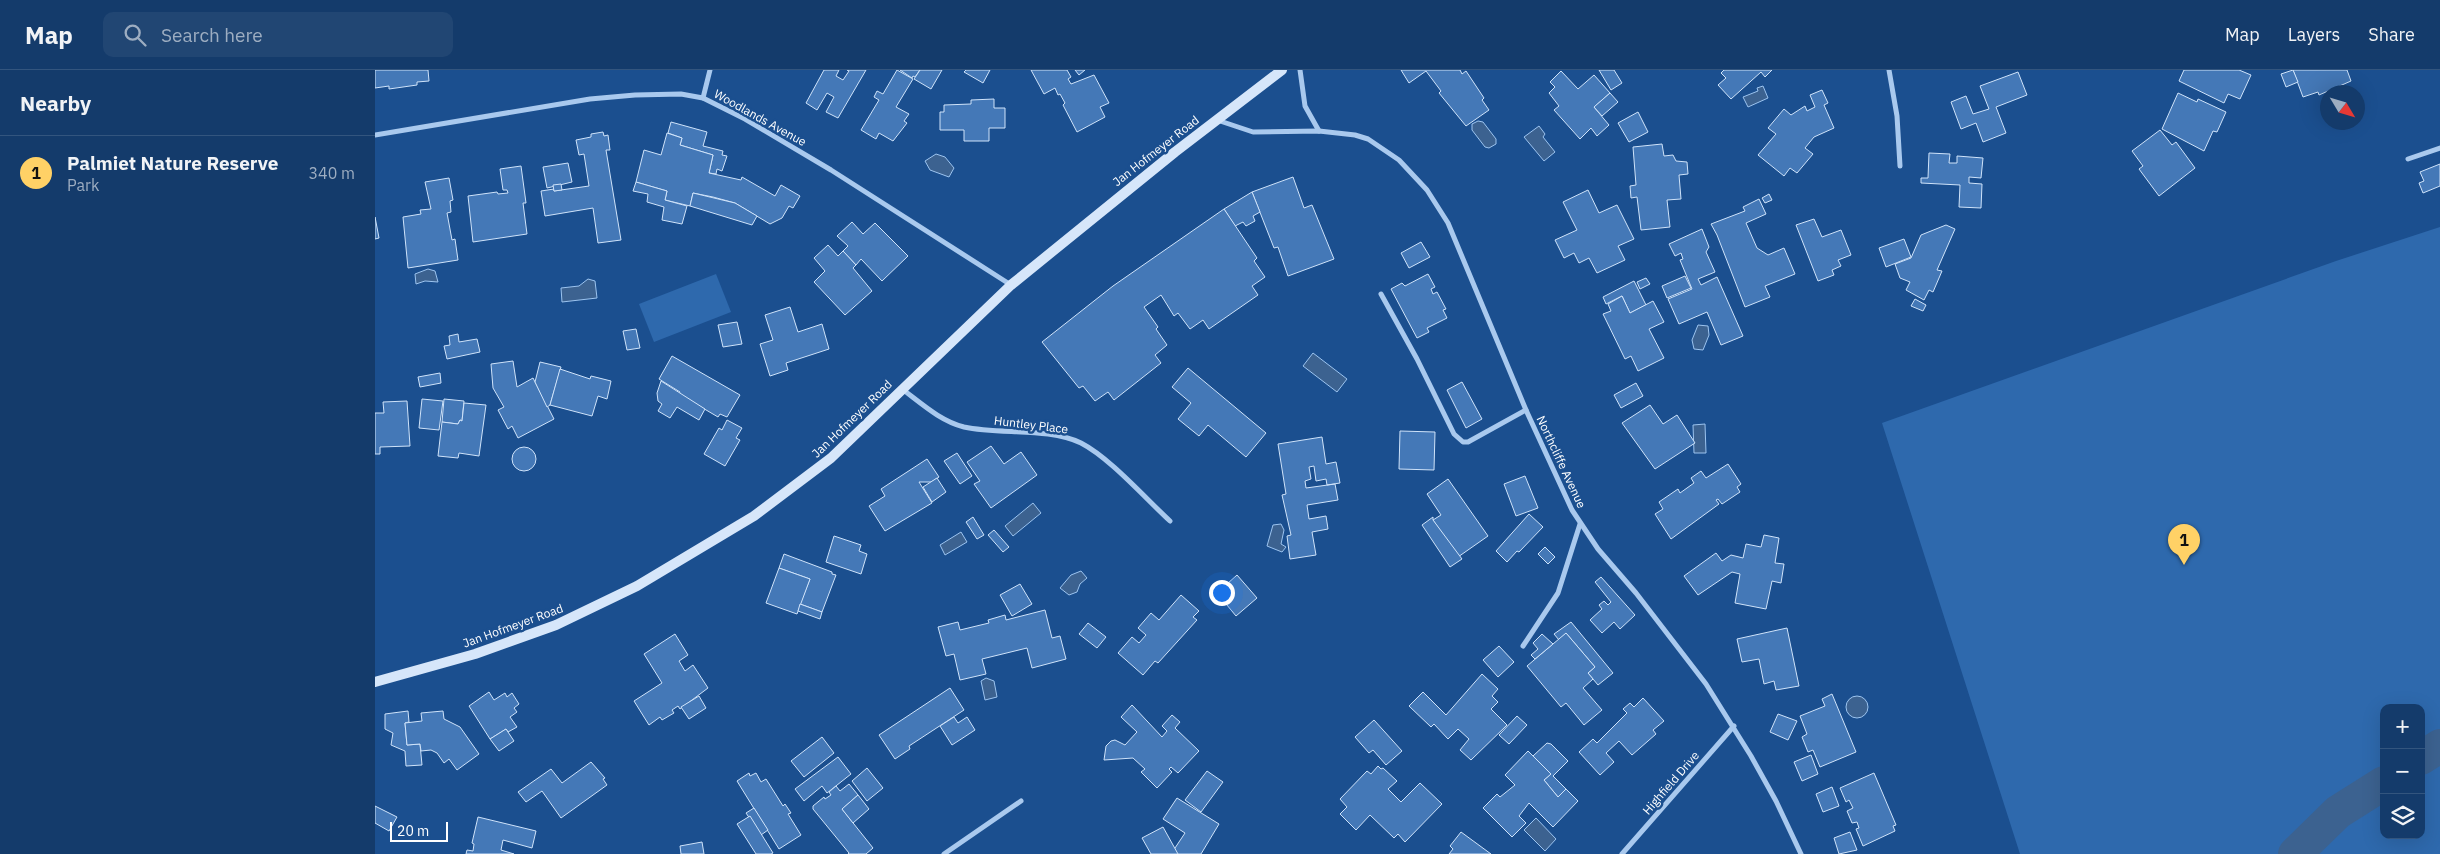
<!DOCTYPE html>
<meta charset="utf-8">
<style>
body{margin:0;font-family:"IBM Plex Sans",sans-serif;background:#214673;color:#f1f3f6}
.controls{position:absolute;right:15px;bottom:15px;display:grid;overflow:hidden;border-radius:10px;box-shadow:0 5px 20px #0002}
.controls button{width:45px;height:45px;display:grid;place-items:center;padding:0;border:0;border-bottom:1px solid #33557e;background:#143b6b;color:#f1f3f6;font:25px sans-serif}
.compass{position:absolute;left:1945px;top:15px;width:45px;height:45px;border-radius:50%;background:#143b6b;box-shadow:0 5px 20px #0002;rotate:128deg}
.scale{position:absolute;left:15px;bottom:12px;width:58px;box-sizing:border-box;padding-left:5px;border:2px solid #fff;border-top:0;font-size:14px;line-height:18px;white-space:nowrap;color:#fff;-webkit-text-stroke:4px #1b4f8f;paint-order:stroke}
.you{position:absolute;left:846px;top:522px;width:18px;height:18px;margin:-12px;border:4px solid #fff;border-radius:50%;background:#1a73e8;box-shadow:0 0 0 8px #1a73e833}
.badge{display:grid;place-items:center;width:32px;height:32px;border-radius:50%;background:#ffd166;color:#111;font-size:16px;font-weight:700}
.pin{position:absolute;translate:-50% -41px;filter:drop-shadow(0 1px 2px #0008)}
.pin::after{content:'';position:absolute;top:26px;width:18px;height:15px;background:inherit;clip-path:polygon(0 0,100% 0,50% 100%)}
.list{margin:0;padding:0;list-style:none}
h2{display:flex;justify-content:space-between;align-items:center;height:65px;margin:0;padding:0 20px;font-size:21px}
h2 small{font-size:16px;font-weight:400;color:#9dadc1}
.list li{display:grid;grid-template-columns:32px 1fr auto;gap:15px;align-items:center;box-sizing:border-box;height:75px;padding:0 20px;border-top:1px solid #33557e}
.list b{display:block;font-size:19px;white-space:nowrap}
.list p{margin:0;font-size:16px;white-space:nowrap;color:#9dadc1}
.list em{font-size:16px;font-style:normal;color:#9dadc1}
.icon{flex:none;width:28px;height:28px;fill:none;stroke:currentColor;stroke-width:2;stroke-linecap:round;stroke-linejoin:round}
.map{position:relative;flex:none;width:2065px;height:784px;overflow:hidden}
header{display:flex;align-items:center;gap:30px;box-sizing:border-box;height:70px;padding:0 25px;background:#143b6b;border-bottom:1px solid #33557e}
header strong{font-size:24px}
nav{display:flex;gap:28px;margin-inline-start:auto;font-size:18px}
.search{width:350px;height:45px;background:#214673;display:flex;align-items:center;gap:12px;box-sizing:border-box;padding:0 18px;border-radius:10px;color:#9dadc1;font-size:19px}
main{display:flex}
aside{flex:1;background:#143b6b}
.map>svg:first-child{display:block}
.green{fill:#2e69ad;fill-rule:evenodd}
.water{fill:#3c6290;stroke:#9cc4f0}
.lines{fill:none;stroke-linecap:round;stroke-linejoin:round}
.river{stroke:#3c6290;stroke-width:34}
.building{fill:#4478b7;stroke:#cfe3fa}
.street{stroke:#a9c9ee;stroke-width:5}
.secondary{stroke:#d6e6fa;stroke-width:10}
.labels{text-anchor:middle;stroke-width:5;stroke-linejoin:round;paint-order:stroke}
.street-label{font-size:12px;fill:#fff;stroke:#1b4f8f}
</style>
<header>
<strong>Map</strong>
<div class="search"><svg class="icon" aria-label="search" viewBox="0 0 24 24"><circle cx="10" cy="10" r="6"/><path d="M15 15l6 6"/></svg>Search here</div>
<nav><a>Map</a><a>Layers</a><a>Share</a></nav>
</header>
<main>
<aside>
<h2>Nearby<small></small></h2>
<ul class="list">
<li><span class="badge">1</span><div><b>Palmiet Nature Reserve</b><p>Park</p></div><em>340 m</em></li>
</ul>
</aside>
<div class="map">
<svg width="2065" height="784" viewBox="0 0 2065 784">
<rect width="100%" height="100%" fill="#1b4f8f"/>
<g class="green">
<path d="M 2065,157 L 2065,784 L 1645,784 L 1507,353 L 1961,191 ZM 2009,638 L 2046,638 L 2046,765 L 2009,765 Z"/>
<polygon points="341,204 356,242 279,272 264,234"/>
</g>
<g class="water">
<polygon points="1388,16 1393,28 1373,37 1368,27 1383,21 1382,18"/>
<polygon points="1103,51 1108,52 1121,69 1121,74 1114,78 1110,77 1097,60 1097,54"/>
<polygon points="1164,56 1170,64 1168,67 1180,82 1169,91 1149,67"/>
<polygon points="561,84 570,87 579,98 574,107 555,100 550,91"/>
<polygon points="53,199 60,201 63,212 50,211 41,214 40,204"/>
<polygon points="213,209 220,211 222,228 187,232 186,218 204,216"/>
<polygon points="1323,255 1333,256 1334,265 1328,280 1319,279 1317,270"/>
<polygon points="938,283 972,309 962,322 928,296"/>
<polygon points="1330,354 1331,383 1319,383 1318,355"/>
<polygon points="658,433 666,443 638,466 630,456"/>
<polygon points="906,454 909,460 906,474 911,477 907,482 892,476 898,455"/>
<polygon points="586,462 592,472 570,485 565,475"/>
<polygon points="706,501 712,508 705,514 702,522 694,525 685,518 696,505"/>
<polygon points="611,608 619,611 622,627 610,630 606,611"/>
<circle cx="1482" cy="637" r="11"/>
<polygon points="1161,748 1181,769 1170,781 1149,760"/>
</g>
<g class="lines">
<g class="river">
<polyline points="2046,688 2065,676"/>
<polyline points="1920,784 1963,742 2009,713"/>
</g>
</g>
<g class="building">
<polygon points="0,0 53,0 54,11 42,12 42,15 14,19 14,16 0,18"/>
<polygon points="449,0 464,0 461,6 468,10 474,1 472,0 491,0 463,48 451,42 459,27 452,23 442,40 431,33"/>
<polygon points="522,0 538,9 521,37 534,44 529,51 532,53 518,71 504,63 501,69 486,60 504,30 499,27 502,21 508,24"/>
<polygon points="525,0 545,0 540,7 538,6 537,8"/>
<polygon points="545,0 567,0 556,19 539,9"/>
<polygon points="591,0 615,0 608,13 589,2"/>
<polygon points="656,0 692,0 696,7 693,9 696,14 719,5 734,33 725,37 730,47 702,62 688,35 690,33 685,24 683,25 680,18 669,24"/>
<polygon points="700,0 710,0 704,5"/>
<polygon points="1026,0 1085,0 1087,4 1091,1 1109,28 1107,30 1114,40 1091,56 1064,23 1066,21 1051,1 1034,13"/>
<polygon points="1224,0 1239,0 1247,13 1236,20"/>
<polygon points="1349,0 1397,0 1390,7 1386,2 1356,29 1343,15 1351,8 1346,3"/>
<polygon points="1809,0 1864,0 1876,5 1865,29 1853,24 1849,33 1804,11"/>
<polygon points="1918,0 1972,0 1976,11 1944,25 1943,22 1928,27"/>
<polygon points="1918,0 1923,12 1911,17 1906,4"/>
<polygon points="1186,1 1203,19 1219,5 1235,23 1219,37 1234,55 1222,66 1216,58 1205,69 1179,40 1184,36 1174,23 1180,17 1175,12"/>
<polygon points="1643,2 1652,25 1621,37 1631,63 1608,72 1601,53 1586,59 1576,32 1591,26 1598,44 1614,39 1605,16"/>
<polygon points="1447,20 1453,33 1449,35 1459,58 1439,67 1430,78 1438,84 1422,103 1415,98 1409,106 1383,85 1401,64 1393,58 1409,39 1416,45 1430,36 1432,41 1440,37 1435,25"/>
<polygon points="1235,23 1243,32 1227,46 1219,37"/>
<polygon points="1803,23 1822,32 1823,29 1851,42 1842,62 1838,61 1829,81 1787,59"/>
<polygon points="619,29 619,38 630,38 630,58 614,58 614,71 589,71 589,60 565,60 565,42 569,42 569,35 596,34 596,30"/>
<polygon points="1263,42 1273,62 1254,72 1243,53"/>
<polygon points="296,52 332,62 328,76 348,81 347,85 352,86 347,101 342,99 341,104 334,103 338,85 305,75 307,68 293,63"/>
<polygon points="1785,60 1797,75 1801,72 1820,98 1784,126 1764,99 1768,96 1757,81"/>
<polygon points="228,62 229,66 233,65 235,80 231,80 246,170 223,173 218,138 170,146 166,121 179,119 179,121 214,116 209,84 204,85 201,70 216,67 216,64"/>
<polygon points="292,63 307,68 305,75 338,85 334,103 366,110 367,107 400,126 406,115 425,126 418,138 414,136 407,148 395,154 360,133 338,127 318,123 315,136 290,130 292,121 261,112 269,80 286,85"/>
<polygon points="1287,74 1289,86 1298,85 1301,91 1312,92 1313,104 1304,105 1306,129 1292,130 1295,157 1266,160 1262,127 1256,128 1255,116 1261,115 1258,77"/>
<polygon points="1554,83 1575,84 1574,93 1582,93 1582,86 1608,88 1606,108 1594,107 1594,113 1607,114 1606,138 1584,137 1585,115 1546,113 1546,108 1553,108"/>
<polygon points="193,93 197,112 172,118 168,97"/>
<polygon points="2065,94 2065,116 2048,123 2044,113 2049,111 2045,102"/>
<polygon points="146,96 151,133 148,133 152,164 98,172 93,126 122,122 123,124 133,123 132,120 128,120 125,99"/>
<polygon points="918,107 929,138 937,135 959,189 913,206 903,177 899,178 877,122"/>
<polygon points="74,108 78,130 75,131 76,142 72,143 77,170 80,169 83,190 33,198 28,147 46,144 45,140 56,139 50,112"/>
<polygon points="261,112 292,121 290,130 312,136 307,154 287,150 289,137 272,132 273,124 258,121"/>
<polygon points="186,114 187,120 179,121 178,115"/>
<polygon points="1213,120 1224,143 1242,135 1259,169 1243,176 1250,190 1222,203 1214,188 1204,193 1199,183 1189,188 1180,170 1202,160 1188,132"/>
<polygon points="877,122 885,142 878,146 880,151 871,156 868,152 860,156 849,139"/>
<polygon points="318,123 360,133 382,146 377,155 315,136"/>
<polygon points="1394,124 1397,130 1390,133 1387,128"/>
<polygon points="1384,129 1391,144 1371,153 1382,178 1393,185 1409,178 1420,204 1390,216 1395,227 1370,237 1342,165 1336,154 1370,141 1368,137"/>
<polygon points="849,139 882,188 879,191 890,207 877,216 883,225 834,259 828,250 815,259 803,243 799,246 786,225 769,237 783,257 781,259 792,275 780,285 786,293 739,330 733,322 720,331 708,316 704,318 667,272 738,216"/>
<polygon points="0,147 4,168 0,169"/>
<polygon points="1439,149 1447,167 1466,160 1476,185 1463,190 1466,196 1457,200 1459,205 1443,211 1421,155"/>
<polygon points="477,152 488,164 500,153 533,186 507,211 486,189 481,195 468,181 473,176 462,166"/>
<polygon points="1571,155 1580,159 1562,200 1567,201 1558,222 1554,220 1549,230 1531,220 1535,212 1525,208 1520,194 1536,188 1546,165"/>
<polygon points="1327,159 1334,177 1331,182 1340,202 1323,209 1326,215 1342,207 1368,266 1346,275 1332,242 1304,254 1293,229 1317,219 1305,190 1308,189 1306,183 1300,186 1294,174"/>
<polygon points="1529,169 1536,187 1511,197 1504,178"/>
<polygon points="1046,172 1055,187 1034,198 1026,183"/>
<polygon points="453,175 463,186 468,181 481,195 478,198 497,221 470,245 439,212 450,201 439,188"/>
<polygon points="1053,204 1060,217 1056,219 1058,224 1062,222 1071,239 1068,240 1072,248 1052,258 1054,262 1042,268 1016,219 1027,213 1030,216"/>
<polygon points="1310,206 1316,218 1292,228 1287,216"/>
<polygon points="1271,208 1275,214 1265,219 1262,212"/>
<polygon points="1259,211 1271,235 1255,243 1247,226 1231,234 1228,227"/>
<polygon points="1247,226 1255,243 1278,231 1289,252 1274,259 1289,288 1263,301 1256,286 1250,289 1228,244 1236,241 1233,234"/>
<polygon points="1540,229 1551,235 1548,241 1536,236"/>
<polygon points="415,237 423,262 447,254 454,279 411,293 413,300 395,306 385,274 398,270 390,245"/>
<polygon points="362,252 367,274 348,277 343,255"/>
<polygon points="261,259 265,278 252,280 248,261"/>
<polygon points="83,264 84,272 102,269 105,282 72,289 69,276 75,275 74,266"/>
<polygon points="297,286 365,325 352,347 345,344 343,347 304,324 305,322 284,309"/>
<polygon points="138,291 142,317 158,308 179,349 143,368 137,356 133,359 123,340 129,337 118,318 116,294"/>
<polygon points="165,292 186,297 175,335 172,337 160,312"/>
<polygon points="813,298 891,363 871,387 833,355 824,366 803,349 816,333 797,317"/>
<polygon points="185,299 215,309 216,306 236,311 232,329 223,326 217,346 175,335"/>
<polygon points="65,303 66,313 45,317 43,307"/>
<polygon points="286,311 330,339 324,350 302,337 295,348 283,341 287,334 283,331 282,323"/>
<polygon points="1087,312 1107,349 1091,358 1072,320"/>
<polygon points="1261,313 1268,326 1246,338 1239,325"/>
<polygon points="47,329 68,331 64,360 44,358"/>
<polygon points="69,329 89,331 87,351 85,350 83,354 67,352"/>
<polygon points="32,331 35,376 5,377 5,384 0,384 0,343 9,343 8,332"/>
<polygon points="89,333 111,335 104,386 84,383 83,388 63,386 67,352 83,354 85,350 87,351"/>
<polygon points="1275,335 1288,354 1302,345 1320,373 1280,399 1247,353"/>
<polygon points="352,350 367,358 361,368 365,370 350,396 329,384 344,358 347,360"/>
<polygon points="1025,361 1060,362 1059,400 1024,399"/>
<polygon points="947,367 951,394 961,392 965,413 952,415 951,409 941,411 939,396 934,397 936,409 930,411 931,418 960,414 963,430 932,435 934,449 951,446 953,459 937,462 941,485 915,489 912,466 916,465 907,425 911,424 903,374"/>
<polygon points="616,376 629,394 646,382 662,405 616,438 599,414 605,411 592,392"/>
<circle cx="149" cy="389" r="12"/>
<polygon points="582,383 597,406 585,414 569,391"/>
<polygon points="552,389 564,407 556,412 544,412 557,433 510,461 494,436 510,426 506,419"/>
<polygon points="1353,394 1366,414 1362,417 1365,422 1347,434 1343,429 1341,430 1344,434 1296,469 1280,444 1288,439 1284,432 1303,419 1305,423 1319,413 1316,408 1326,401 1331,408"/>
<polygon points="1150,406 1163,438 1141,446 1129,414"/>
<polygon points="562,408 571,422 557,432 548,417"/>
<polygon points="1073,409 1113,466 1083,487 1058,450 1066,445 1052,424"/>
<polygon points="1154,444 1168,457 1144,482 1142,481 1132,492 1121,481"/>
<polygon points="598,447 609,465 602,469 591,452"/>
<polygon points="1058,447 1058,450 1087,489 1075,497 1047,455"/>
<polygon points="619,460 634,477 628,482 613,465"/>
<polygon points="1389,465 1404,468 1400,493 1409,494 1406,513 1397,511 1391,539 1360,533 1365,504 1357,502 1323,525 1309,506 1341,483 1347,491 1356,485 1368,488 1371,474 1386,477"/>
<polygon points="459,466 486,475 484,481 492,484 486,504 451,492"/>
<polygon points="1170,477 1180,487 1173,494 1163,484"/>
<polygon points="409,484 457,502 457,504 461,505 447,542 425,534 435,509 404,498"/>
<polygon points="404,498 435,509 422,544 391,533"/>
<polygon points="862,505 882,528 861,546 842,523"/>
<polygon points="1226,507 1260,545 1245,559 1239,552 1227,563 1215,550 1227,539 1224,535 1229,531 1233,535 1236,532 1220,512"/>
<polygon points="645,514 657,534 637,546 625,525"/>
<polygon points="806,525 824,541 818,547 822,550 783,593 780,591 768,605 743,583 757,567 764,573 771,565 763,558 776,543 784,550"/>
<polygon points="425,534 447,542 445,549 423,541"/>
<polygon points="670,540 677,568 685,566 691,589 657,598 652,578 607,589 611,604 585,610 579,584 571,586 563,557 583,552 585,560 614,553 613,550 630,545 631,550"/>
<polygon points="1196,552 1238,603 1223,615 1213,603 1220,597 1191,563 1184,570 1179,564"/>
<polygon points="713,553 731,567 722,578 704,564"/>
<polygon points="1412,558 1424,616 1401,620 1399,611 1389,614 1384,589 1367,592 1362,569"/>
<polygon points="1191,563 1220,597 1213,603 1218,609 1208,618 1227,640 1209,655 1191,633 1186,637 1152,596"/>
<polygon points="300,564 313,585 304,591 310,601 318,595 333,618 305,639 303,636 297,640 299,643 287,650 285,647 274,655 259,631 287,613 269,584"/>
<polygon points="1167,564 1178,574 1160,589 1156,585 1163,579 1158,573"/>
<polygon points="1124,576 1139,592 1123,607 1108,590"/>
<polygon points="1107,604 1123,619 1117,626 1123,632 1116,639 1132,655 1096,690 1085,680 1094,669 1083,659 1073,669 1059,654 1056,657 1034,636 1048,622 1071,645"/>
<polygon points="575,618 589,640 534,676 535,679 520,689 504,665"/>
<polygon points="114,622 119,630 130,623 132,627 137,623 144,634 139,638 142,642 135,647 142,657 133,662 131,659 115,669 94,636"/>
<polygon points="1457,624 1481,682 1445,697 1438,680 1433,682 1427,667 1432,664 1425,646 1450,636 1447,629"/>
<polygon points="324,626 331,638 314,649 306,637"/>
<polygon points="1268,628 1289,651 1278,660 1281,664 1257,685 1244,671 1231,683 1239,692 1225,705 1204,682 1218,669 1222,673 1252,643 1248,639 1255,633 1259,637"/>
<polygon points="757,635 787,667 792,661 787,656 797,645 805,652 800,658 824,681 803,703 796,697 794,699 797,702 782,718 766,702 770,699 758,688 729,690 731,676 736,671 740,670 750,675 762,662 746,647"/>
<polygon points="33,641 34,652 30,653 32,675 45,674 47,695 31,696 30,681 16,675 18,663 10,659 10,644"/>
<polygon points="68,641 69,649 85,657 104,684 82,700 74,689 69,693 62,683 56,680 46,681 45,674 32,675 30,653 47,651 46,643"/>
<polygon points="1403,644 1422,651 1413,670 1395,662"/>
<polygon points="1142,646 1152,655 1134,674 1124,665"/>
<polygon points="579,647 583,653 592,647 600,660 577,675 565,656"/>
<polygon points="999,650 1027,681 1011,695 998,680 994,683 980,667"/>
<polygon points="131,659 139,671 124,681 115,669"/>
<polygon points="447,667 459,683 429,707 416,691"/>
<polygon points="1172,673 1176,674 1193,691 1178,706 1191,719 1183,727 1169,710 1176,704 1158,686"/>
<polygon points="1153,681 1176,704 1169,710 1183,727 1191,719 1203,731 1178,757 1154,733 1144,746 1151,753 1137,767 1108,738 1122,724 1125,727 1140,715 1130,705"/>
<polygon points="1436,685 1443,704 1427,711 1419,692"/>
<polygon points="463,687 476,704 452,723 447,716 429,731 420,719"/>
<polygon points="216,692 230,708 228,709 232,715 186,748 167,721 151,732 143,722 176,699 187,713"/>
<polygon points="1003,696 1006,699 1008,698 1022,711 1013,719 1026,732 1045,713 1067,734 1030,772 1023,764 1019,768 995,745 981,760 965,744 972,737 965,729 992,701 996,704"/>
<polygon points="492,698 508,718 492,731 477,711"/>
<polygon points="832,701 848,712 826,742 810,730"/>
<polygon points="374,703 375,706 381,703 386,712 391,709 408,736 410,734 416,743 413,744 426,765 404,779 362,711"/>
<polygon points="1499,703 1521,755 1518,756 1520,761 1488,776 1481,759 1484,758 1482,752 1477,753 1472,741 1478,738 1474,730 1471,732 1465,718"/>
<polygon points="474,714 483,725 467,739 498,778 491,784 473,784 474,783 438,739 438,736 449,727 450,729 456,725 454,722 461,716 465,721"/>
<polygon points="1457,717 1464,736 1448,742 1441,724"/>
<polygon points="483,725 494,739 478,753 467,739"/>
<polygon points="802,728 844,754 826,784 796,784 810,763 788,749"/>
<polygon points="0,736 22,747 14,761 0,753"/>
<polygon points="379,738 393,760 386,765 371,743"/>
<polygon points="375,746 398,783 396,784 381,784 362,754"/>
<polygon points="103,747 161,761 157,778 128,770 126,780 139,784 91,784 92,780 98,781 99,774 97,773"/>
<polygon points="788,757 803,784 776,784 767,768"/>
<polygon points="1086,762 1116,784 1074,784 1078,779 1075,776"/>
<polygon points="1475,762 1482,780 1464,784 1459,768"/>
<polygon points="327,772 329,784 306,784 305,776"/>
</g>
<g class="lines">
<g class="street">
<polyline points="925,0 930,36 944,61"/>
<polyline points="1514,0 1522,46 1525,96"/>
<polyline points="328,28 335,0"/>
<polyline points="842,50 878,62 944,61 980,65 993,69 1024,90 1052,120 1073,153 1151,340 1197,440 1223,479 1261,523 1331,614 1376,686 1401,731 1426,784"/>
<polyline points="0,65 215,29 260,25 306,24 328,28 370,49 456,100 636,215"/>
<polyline points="2033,89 2065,78"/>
<polyline points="1006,224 1042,289 1079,364 1088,372 1093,372 1151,340"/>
<path d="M 527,319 C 546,333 565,351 589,357 C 625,365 673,357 706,373 C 735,388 770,428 795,451"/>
<polyline points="1148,576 1183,523 1205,454"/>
<polyline points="569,784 646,731"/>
<polyline points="1247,784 1359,656"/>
</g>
<polyline class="secondary" points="0,612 100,584 181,555 262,516 379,446 456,388 636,215 800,82 907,0"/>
</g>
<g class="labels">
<g class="street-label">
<text transform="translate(385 48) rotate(29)" y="4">Woodlands Avenue</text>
<text transform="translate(781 81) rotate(-38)" y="4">Jan Hofmeyer Road</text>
<text transform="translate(477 349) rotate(-44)" y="4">Jan Hofmeyer Road</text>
<text transform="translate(656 355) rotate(7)" y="4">Huntley Place</text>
<text transform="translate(1186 392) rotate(65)" y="4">Northcliffe Avenue</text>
<text transform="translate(138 556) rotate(-20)" y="4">Jan Hofmeyer Road</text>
<text transform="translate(1296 713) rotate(-49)" y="4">Highfield Drive</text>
</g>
</g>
</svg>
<div class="controls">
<button>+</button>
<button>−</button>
<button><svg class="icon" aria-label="layers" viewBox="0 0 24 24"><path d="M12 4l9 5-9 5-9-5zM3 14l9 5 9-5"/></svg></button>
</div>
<svg class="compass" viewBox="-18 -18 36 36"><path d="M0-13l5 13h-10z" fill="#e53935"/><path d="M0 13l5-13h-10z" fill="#9dadc1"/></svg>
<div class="scale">20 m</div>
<div class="you"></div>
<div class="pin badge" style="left:1809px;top:495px">1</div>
</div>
</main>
